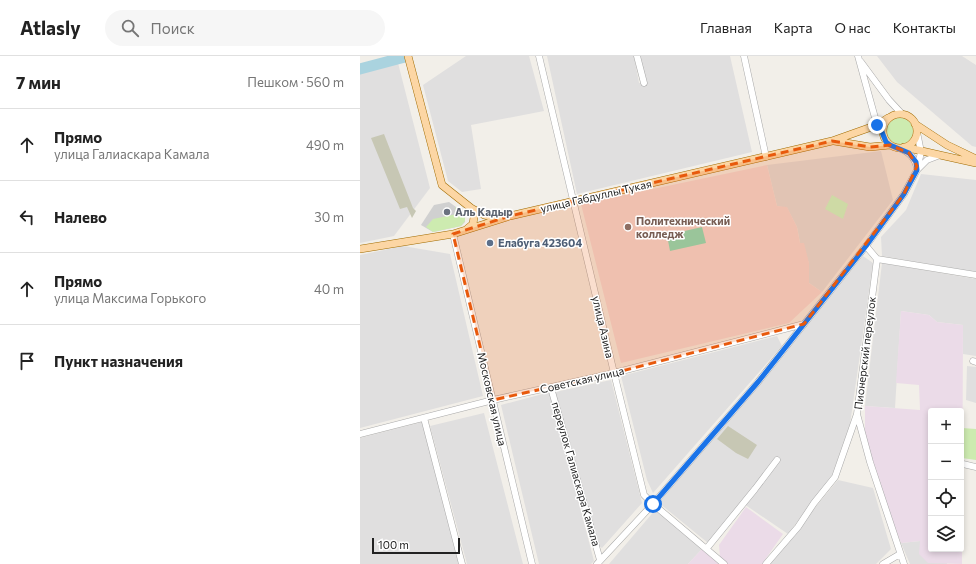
<!DOCTYPE html>
<html lang="ru">
<head>
<meta charset="utf-8">
<style>
	:root { --surface:#fff; --page:#f6f6f6; --text:#222; --muted:#767676; --line:#e0e0e0 }
	body { margin:0; font-family:Commissioner,sans-serif; background:var(--page); color:var(--text) }
	.controls { position:absolute; right:12px; bottom:12px; display:grid; overflow:hidden; border-radius:4px; box-shadow:0 2px 6px #0003 }
	.controls button { width:36px; height:36px; display:grid; place-items:center; padding:0; border:0; border-bottom:1px solid var(--line); background:var(--surface); color:var(--text); font:20px sans-serif }
	.scale { position:absolute; left:12px; bottom:10px; width:88px; box-sizing:border-box; padding-left:4px; border:2px solid #222; border-top:0; font-size:11px; line-height:14px; white-space:nowrap; color:#222; -webkit-text-stroke:3px #fff; paint-order:stroke }
	.stop { position:absolute; width:12px; height:12px; margin:-9px; border:3px solid #1a73e8; border-radius:50%; background:#fff }
	.stop.end { background:#1a73e8; border-color:#fff; box-shadow:0 1px 4px #0008 }
	.list { margin:0; padding:0; list-style:none }
	h2 { display:flex; justify-content:space-between; align-items:center; height:52px; margin:0; padding:0 16px; font-size:17px }
	h2 small { font-size:13px; font-weight:400; color:var(--muted) }
	.list li { display:grid; grid-template-columns:26px 1fr auto; gap:12px; align-items:center; box-sizing:border-box; height:72px; padding:0 16px; border-top:1px solid var(--line) }
	.list b { display:block; font-size:15px; white-space:nowrap }
	.list p { margin:0; font-size:13px; white-space:nowrap; color:var(--muted) }
	.list em { font-size:13px; font-style:normal; color:var(--muted) }
	.icon { flex:none; width:22px; height:22px; fill:none; stroke:currentColor; stroke-width:2; stroke-linecap:round; stroke-linejoin:round }
	.map { position:relative; flex:none; width:616px; height:508px; overflow:hidden }
	header { display:flex; align-items:center; gap:24px; box-sizing:border-box; height:56px; padding:0 20px; background:var(--surface); border-bottom:1px solid var(--line) }
	header strong { font-size:19px }
	nav { display:flex; gap:22px; margin-inline-start:auto; font-size:14px }
	.search { width:280px; height:36px; background:var(--page); display:flex; align-items:center; gap:10px; box-sizing:border-box; padding:0 14px; border-radius:22px; color:var(--muted); font-size:15px }
	main { display:flex }
	aside { flex:1; background:var(--surface) }
	.map>svg:first-child { display:block }
</style>
</head>
<body>
<header>
<strong>Atlasly</strong>
<div class="search"><svg class="icon" aria-label="search" viewBox="0 0 24 24"><circle cx="10" cy="10" r="6"/><path d="M15 15l6 6"/></svg>Поиск</div>
<nav><a>Главная</a><a>Карта</a><a>О нас</a><a>Контакты</a></nav>
</header>
<main>
<aside>
<h2>7 мин<small>Пешком · 560 m</small></h2>
<ul class="list">
<li><svg class="icon" aria-label="ahead" viewBox="0 0 24 24"><path d="M12 20V5M6 11l6-6 6 6"/></svg><div><b>Прямо</b><p>улица Галиаскара Камала</p></div><em>490 m</em></li>
<li><svg class="icon" aria-label="left" viewBox="0 0 24 24"><path d="M17 20v-9H6M10 6l-5 5 5 5"/></svg><div><b>Налево</b></div><em>30 m</em></li>
<li><svg class="icon" aria-label="ahead" viewBox="0 0 24 24"><path d="M12 20V5M6 11l6-6 6 6"/></svg><div><b>Прямо</b><p>улица Максима Горького</p></div><em>40 m</em></li>
<li><svg class="icon" aria-label="arrive" viewBox="0 0 24 24"><path d="M6 21V4h12l-3 4 3 4H6"/></svg><div><b>Пункт назначения</b></div></li>
</ul>
</aside>
<div class="map">
<svg width="616" height="508" viewBox="0 0 616 508">
	<rect width="100%" height="100%" fill="#f2efe9"/>
	<path fill="#e0dfdf" d="M106 0H169L184 55 111 69 121 133 102 136 88 125 63 29Z
		M187 0H274L279 27 285 28 279 0H370L392 96 217 138Z
		M517 0H602L616 9V91L612 90 537 26Z
		M38 7 70 132 34 180 0 187V17Z
		M521 95 533 144 462 236 449 227V207L440 187 437 171 427 152 417 150 407 109Z
		M561 118 616 124V216L522 200 521 181 546 154Z
		M43 190 90 198 123 340 0 372V199Z
		M503 200 513 207 490 368 472 419 428 478 381 446 348 487 299 447Z
		M522 207 616 223V300L603 298V269L577 266 569 259 541 255 535 352 505 350Z
		M417 280 422 290 293 437 287 424 261 320Z
		M607 310 616 311V347L606 344Z
		M251 324 282 447 242 492 239 490 195 336Z
		M190 336 234 505 231 508H179L141 349Z
		M124 357 163 508H107L70 370Z
		M62 366 100 508H0V382Z
		M478 424 513 432 531 493 516 508H408Z
		M296 453 342 493 328 508H249Z
		M560 485 587 507V508H550L541 487Z"/>
	<path fill="#f2dad9" d="M407 109 417 150 427 151 437 171 440 187H444L449 207V227L462 236 429 267 261 307 221 148Z"/>
	<path fill="#ebdbe8" fill-rule="evenodd" d="M541 255 569 259 577 266 603 269 602 508 568 507 559 498 560 485 541 487 523 441 505 379V350L560 354 559 329 536 327ZM571 355H601V493H571Z
		M386 451 423 478 402 508H368L360 501 359 489Z
		M342 493 359 508H328Z"/>
	<path fill="#d0d0d0" d="M89 146 103 156 105 159V166L101 170 73 176 61 169 74 149Z"/>
	<path fill="#c7c7b4" d="M24 78 53 152 56 155 52 162 47 151 40 153 11 82Z
		M368 370 397 389 388 403 376 397 357 383Z"/>
	<path fill="#cdebb0" d="M527 75a13 13 0 1 1 26 0a13 13 0 1 1-26 0Z
		M95 151 105 159V165L101 170 73 176 66 171 73 163 97 158Z
		M602 372 616 373V404L602 402Z"/>
	<path fill="#c8facc" d="M472 139 488 148 483 163 465 153Z"/>
	<path fill="#88e0be" d="M342 171 346 187 310 195 307 179Z"/>
	<g fill="none" stroke-linecap="round" stroke-linejoin="round">
		<path stroke="#aad3df" stroke-width="11" d="M0 13 45 1"/>
		<defs>
			<path id="minor" d="M179 0 254 317 284 439 293 448 364 508
				M277 0 284 27
				M384 0 406 101
				M498 0 517 69 523 76
				M501 6 529 44 542 58
				M538 92C549 95 555 102 557 112
				M557 114 567 104 580 99
				M93 178 172 508
				M506 190 517 203 616 219
				M613 305 616 306
				M191 332 240 504
				M497 358 510 406 544 508
				M64 362 102 508
				M0 378 133 344 254 317 444 268
				M603 408 616 411
				M347 492 395 433 417 404
				M237 508 293 448 398 326 506 190 544 138 557 114 561 96 557 76
				M406 508 438 471 454 447 475 421 497 358 517 203
				M523 508 540 498"/>
			<path id="major" d="M48 0 82 129 111 152 124 159 134 161H140
				M523 75a17 17 0 1 1 34 0a17 17 0 1 1-34 0Z
				M555 68 587 89 616 103
				M474 85 510 91 530 89
				M544 91 616 107
				M107 173 113 168 114 161 111 152
				M0 193 93 178 150 160 472 85 517 69 528 62"/>
		</defs>
		<use href="#minor" stroke="#a9a9a9" stroke-width="7"/>
		<use href="#major" stroke="#a06b00" stroke-width="8"/>
		<use href="#minor" stroke="#fff" stroke-width="6"/>
		<use href="#major" stroke="#fcd6a4" stroke-width="7"/>
	</g>
	<g fill="none" stroke-linecap="round" stroke-linejoin="round">
		<path stroke="#1a73e8" stroke-width="5" d="M293 448 398 326 506 190 544 138 557 114 556 106 549 97 530 89 526 86 522 76 517 69"/>
	</g>
	<path fill="#e8590c" fill-opacity="0.2" stroke="#e8590c" stroke-width="3" stroke-dasharray="8 5" stroke-linejoin="round" d="M472 85 510 91 530 89 549 97 557 110 544 138 444 268 254 317 133 344 93 178 150 160Z"/>
	<circle fill="#6b7280" stroke="#fff" stroke-width="1.5" cx="87" cy="156" r="4"/>
	<circle fill="#8d6e63" stroke="#fff" stroke-width="1.5" cx="268" cy="171" r="4"/>
	<circle fill="#5c6f8a" stroke="#fff" stroke-width="1.5" cx="130" cy="187" r="4"/>
	<g text-anchor="middle" stroke-width="3" stroke-linejoin="round" paint-order="stroke">
		<g font-size="11" fill="#222" stroke="#fff">
			<text transform="translate(236 140) rotate(-13)" y="4">улица Габдуллы Тукая</text>
			<text transform="translate(243 271) rotate(77)" y="4">улица Азина</text>
			<text transform="translate(505 297) rotate(-83)" y="4">Пионерский переулок</text>
			<text transform="translate(222 324) rotate(-13)" y="4">Советская улица</text>
			<text transform="translate(132 343) rotate(77)" y="4">Московская улица</text>
			<text transform="translate(216 418) rotate(74)" y="4">переулок Галиаскара Камала</text>
		</g>
		<g font-size="11" font-weight="bold" fill="#5b616d" stroke="#fff" text-anchor="start">
			<text x="95" y="160">Аль Кадыр</text>
		</g>
		<g font-size="11" font-weight="bold" fill="#785e54" stroke="#fff" text-anchor="start">
			<text x="276" y="169">Политехнический<tspan x="276" dy="13">колледж</tspan></text>
		</g>
		<g font-size="11" font-weight="bold" fill="#4e5e75" stroke="#fff" text-anchor="start">
			<text x="138" y="191">Елабуга 423604</text>
		</g>
	</g>
</svg>
<div class="controls">
<button>+</button>
<button>−</button>
<button><svg class="icon" aria-label="locate" viewBox="0 0 24 24"><circle cx="12" cy="12" r="6"/><path d="M12 2v4M12 18v4M2 12h4M18 12h4"/></svg></button>
<button><svg class="icon" aria-label="layers" viewBox="0 0 24 24"><path d="M12 4l9 5-9 5-9-5zM3 14l9 5 9-5"/></svg></button>
</div>
<div class="scale">100 m</div>
<div class="stop" style="left:293px;top:448px"></div>
<div class="stop end" style="left:517px;top:69px"></div>
</div>
</main>
</body>
</html>
